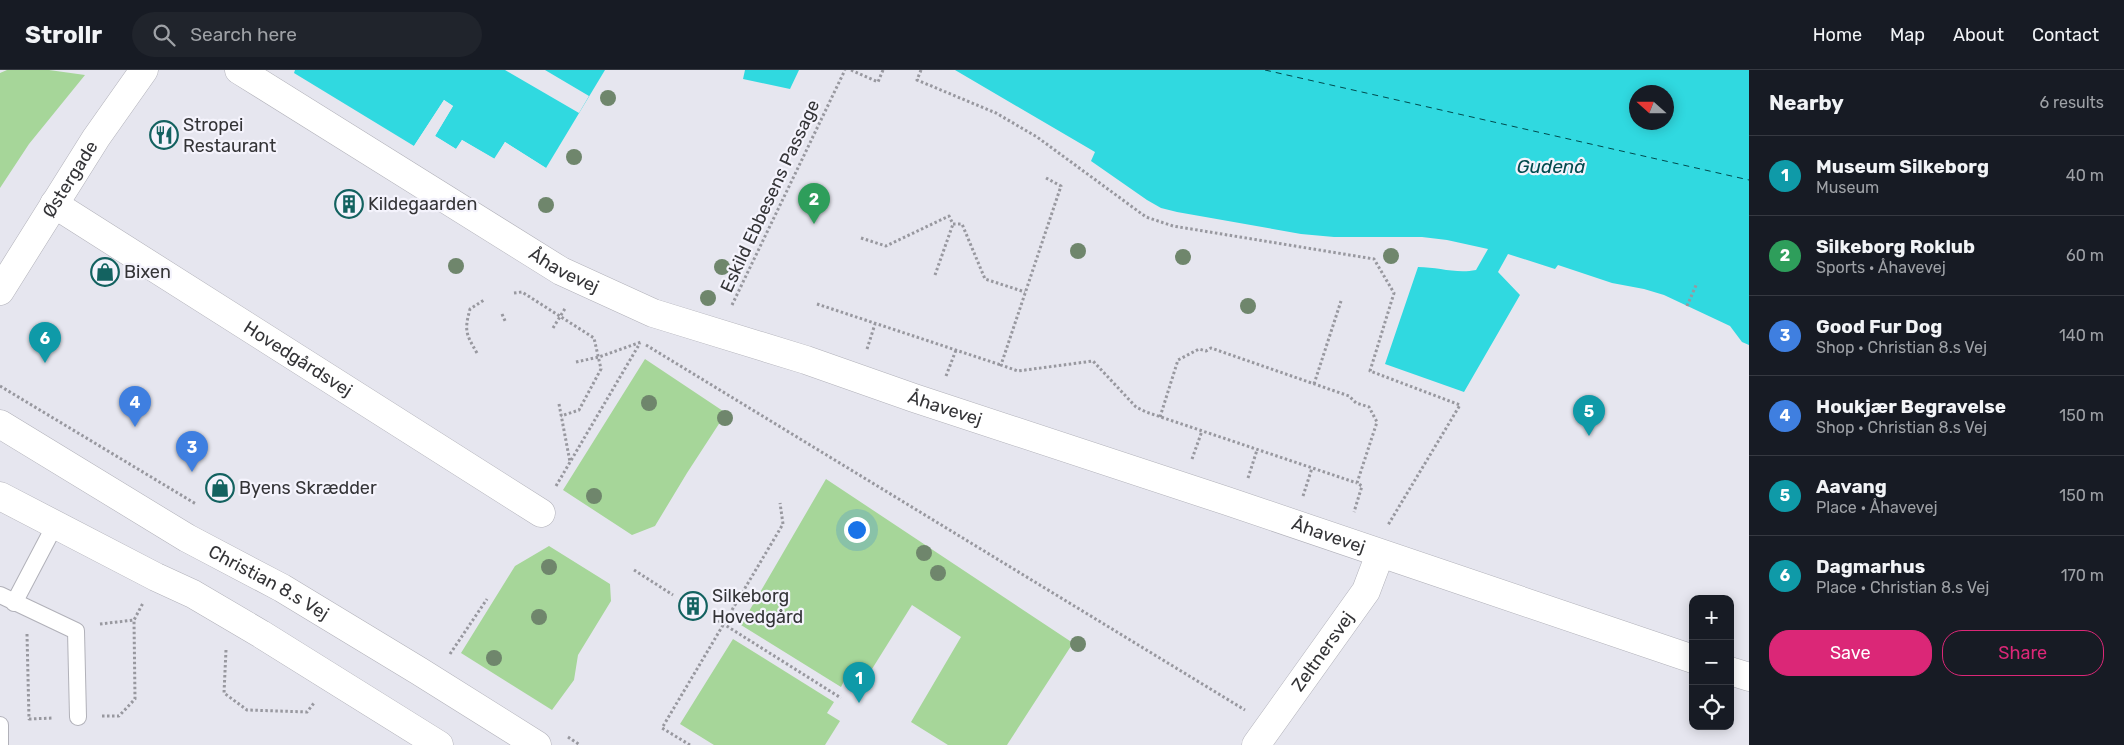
<!DOCTYPE html>
<html lang="en">
<head>
<meta charset="utf-8">
<style>
	:root { --surface:#171b24; --page:#20242c; --text:#f1f3f6; --muted:#9ea1a6; --line:#363941; --accent:#db2777 }
	body { margin:0; font-family:Rubik,sans-serif; background:var(--page); color:var(--text) }
	.controls { position:absolute; right:15px; bottom:15px; display:grid; overflow:hidden; border-radius:10px; box-shadow:0 2px 12px #0003 }
	.controls button { width:45px; height:45px; display:grid; place-items:center; padding:0; border:0; border-bottom:1px solid var(--line); background:var(--surface); color:var(--text); font:25px sans-serif }
	.compass { position:absolute; left:1629px; top:15px; width:45px; height:45px; border-radius:50%; background:var(--surface); box-shadow:0 2px 12px #0003; rotate:291deg }
	.you { position:absolute; left:856px; top:459px; width:18px; height:18px; margin:-12px; border:4px solid #fff; border-radius:50%; background:#1a73e8; box-shadow:0 0 0 8px #1a73e833 }
	.badge { display:grid; place-items:center; width:32px; height:32px; border-radius:50%; background:var(--accent); color:#fff; font-size:16px; font-weight:700 }
	.pin { position:absolute; translate:-50% -41px; filter:drop-shadow(0 1px 2px #0008) }
	.pin::after { content:''; position:absolute; top:26px; width:18px; height:15px; background:inherit; clip-path:polygon(0 0,100% 0,50% 100%) }
	.list { margin:0; padding:0; list-style:none }
	h2 { display:flex; justify-content:space-between; align-items:center; height:65px; margin:0; padding:0 20px; font-size:21px }
	h2 small { font-size:16px; font-weight:400; color:var(--muted) }
	.list li { display:grid; grid-template-columns:32px 1fr auto; gap:15px; align-items:center; box-sizing:border-box; height:80px; padding:0 20px; border-top:1px solid var(--line) }
	.list b { display:block; font-size:19px; white-space:nowrap }
	.list p { margin:0; font-size:16px; white-space:nowrap; color:var(--muted) }
	.list em { font-size:16px; font-style:normal; color:var(--muted) }
	.actions { display:flex; gap:10px; padding:15px 20px }
	.actions a { flex:1; padding:11px 0; border:1px solid var(--accent); border-radius:20px; text-align:center; font-size:18px; color:var(--accent) }
	.actions .main { background:var(--accent); color:#fff }
	.icon { flex:none; width:28px; height:28px; fill:none; stroke:currentColor; stroke-width:2; stroke-linecap:round; stroke-linejoin:round }
	.map { position:relative; flex:none; width:1749px; height:675px; overflow:hidden }
	header { display:flex; align-items:center; gap:30px; box-sizing:border-box; height:70px; padding:0 25px; background:var(--surface); border-bottom:1px solid var(--line) }
	header strong { font-size:24px }
	nav { display:flex; gap:28px; margin-inline-start:auto; font-size:18px }
	.search { width:350px; height:45px; background:var(--page); display:flex; align-items:center; gap:12px; box-sizing:border-box; padding:0 18px; border-radius:28px; color:var(--muted); font-size:19px }
	main { display:flex }
	aside { flex:1; background:var(--surface) }
	.map>svg:first-child { display:block }
</style>
</head>
<body>
<header>
<strong>Strollr</strong>
<div class="search"><svg class="icon" aria-label="search" viewBox="0 0 24 24"><circle cx="10" cy="10" r="6"/><path d="M15 15l6 6"/></svg>Search here</div>
<nav><a>Home</a><a>Map</a><a>About</a><a>Contact</a></nav>
</header>
<main>
<div class="map">
<svg width="1749" height="675" viewBox="0 0 1749 675">
	<rect width="100%" height="100%" fill="#e6e6ef"/>
	<path fill="#a6d699" d="M7 0H49L85 5 29 74 0 118V3Z
		M645 289 726 343 687 403 655 456 632 465 563 420Z
		M826 409 1073 573 1007 675H948L911 652 961 567 912 535 862 615 847 605 841 617 741 555Z
		M549 476 610 514 611 531 578 585 574 610 552 640 461 583 515 496Z
		M733 569 834 632 827 643 840 651 825 675H714L680 654Z"/>
	<path fill="#30d9e0" fill-rule="evenodd" d="M295 0H605L546 98 505 72 495 89 462 70 456 79 435 66 453 36 444 30 414 76 294 3Z
		M745 0H799L790 19 743 9Z
		M955 0H1749V275L1742 272 1730 256 1664 225 1644 219 1612 213 1558 195 1555 199 1508 184 1498 202 1520 225 1464 322 1385 294 1418 197C1438 197 1456 204 1476 200L1488 179 1447 170 1422 167H1334L1301 164 1177 142 1161 138 1147 130 1091 91 1095 82ZM1666 22V52H1636V22Z"/>
	<path fill="#e6e6ef" d="M505 0H545L589 26 579 43Z
		M444 30 453 36 435 66 456 79 462 70 494 89 505 72 546 98 545 100 505 76 494 92 463 73 456 82 433 68V65L450 36 445 34 416 78 414 76Z"/>
	<g fill="none" stroke-linecap="round" stroke-linejoin="round">
		<path stroke="#004a4d" stroke-width="1" stroke-dasharray="6 5" stroke-linecap="butt" d="M1265 0 1749 110"/>
		<defs>
			<path id="lane" d="M0 525 76 561 78 647
				M14 533 55 455
				M0 655V675"/>
			<g id="street">
				<path id="s1" d="M239 0 561 201 653 243 806 290 914 328 1227 431 1693 589"/>
				<path id="s2" d="M54 134 541 443"/>
				<path d="M1730 601 1749 607"/>
				<path id="s3" d="M1256 675 1366 521 1380 484"/>
			</g>
			<g id="secondary">
				<path id="s4" d="M0 221 96 68 144 0"/>
				<path id="s5" d="M0 354 187 468 282 518 419 601 537 675"/>
				<path d="M0 426 156 507 193 524 261 564 439 675"/>
			</g>
		</defs>
		<use href="#lane" stroke="#b1b1b9" stroke-width="18"/>
		<use href="#street" stroke="#b1b1b9" stroke-width="29"/>
		<use href="#secondary" stroke="#b1b1b9" stroke-width="29"/>
		<path stroke="#98989f" stroke-width="3" stroke-dasharray="2.5 2.5" stroke-linecap="butt" d="M851 0 878 12 883 0
			M921 0 917 10 996 43 1037 67 1146 147 1173 156 1374 189 1394 223 1370 301 1460 335 1388 455
			M1046 108 1061 116 1001 295 1018 301 1093 291 1136 337 1146 342 1357 413
			M861 168 886 176 949 146 953 154H962L985 209 1025 222
			M935 205 953 154
			M514 223 522 222 594 268 601 299 579 340 561 346
			M817 234 1001 295
			M732 235 845 0
			M1687 236 1697 213
			M502 244 506 253
			M553 258 566 237
			M646 275 1245 640
			M867 279 875 254
			M477 283C466 264 464 261 470 239L484 230
			M576 292 599 287 641 272
			M946 306 956 280
			M1314 314 1341 231
			M0 316 196 434
			M559 334 570 392
			M1160 347 1178 290 1199 279 1206 281 1211 278 1349 326 1356 333 1369 337 1377 352 1357 413 1362 416 1354 442
			M1192 389 1202 361
			M1248 408 1257 380
			M556 416 640 273
			M1303 426 1312 398
			M634 500 673 525
			M714 548 841 628
			M100 554 134 550
			M27 564 29 649 53 648
			M226 580 224 623 247 640 307 642 314 633
			M450 584 487 529
			M102 646H119L135 629 134 550 143 533
			M568 667 580 675
			M690 675 662 658 783 454 780 433"/>
		<use href="#lane" stroke="#fff" stroke-width="16"/>
		<use href="#street" stroke="#fff" stroke-width="28"/>
		<use href="#secondary" stroke="#fff" stroke-width="28"/>
	</g>
	<g fill="#6f866c">
		<circle cx="608" cy="28" r="8"/>
		<circle cx="574" cy="87" r="8"/>
		<circle cx="546" cy="135" r="8"/>
		<circle cx="1078" cy="181" r="8"/>
		<circle cx="1391" cy="186" r="8"/>
		<circle cx="1183" cy="187" r="8"/>
		<circle cx="456" cy="196" r="8"/>
		<circle cx="722" cy="197" r="8"/>
		<circle cx="708" cy="228" r="8"/>
		<circle cx="1248" cy="236" r="8"/>
		<circle cx="649" cy="333" r="8"/>
		<circle cx="725" cy="348" r="8"/>
		<circle cx="594" cy="426" r="8"/>
		<circle cx="924" cy="483" r="8"/>
		<circle cx="549" cy="497" r="8"/>
		<circle cx="938" cy="503" r="8"/>
		<circle cx="539" cy="547" r="8"/>
		<circle cx="1078" cy="574" r="8"/>
		<circle cx="494" cy="588" r="8"/>
	</g>
	<defs>
		<symbol id="restaurant-ring" viewBox="-11 -11 22 22"><circle r="9.5" fill="#f4f3fc" stroke="#136260" stroke-width="1.5"/><path d="M-5-6h1v4h1v-4h1v4h1v-4h1v5L-1.5 .5V6h-2V.5L-5-1ZM5-6V6H3V1.5H1.5Q1.5-4 5-6Z" fill="#136260"/></symbol>
		<symbol id="building-ring" viewBox="-11 -11 22 22"><circle r="9.5" fill="#f4f3fc" stroke="#136260" stroke-width="1.5"/><path d="M-4-6H4V6H1V3H-1V6H-4ZM-2.5-4.3h1.7v1.8h-1.7ZM.8-4.3h1.7v1.8H.8ZM-2.5-1h1.7V.8h-1.7ZM.8-1h1.7V.8H.8Z" fill="#136260"/></symbol>
		<symbol id="shop-ring" viewBox="-11 -11 22 22"><circle r="9.5" fill="#f4f3fc" stroke="#136260" stroke-width="1.5"/><path d="M-5-2.5h2.3a2.7 3.5 0 0 1 5.4 0H5L5.5 6h-11ZM-1.5-2.5h3a1.5 2.3 0 0 0-3 0Z" fill="#136260"/></symbol>
	</defs>
	<g fill-rule="evenodd">
		<use href="#restaurant-ring" x="148" y="49" width="32" height="32"/>
		<use href="#building-ring" x="333" y="118" width="32" height="32"/>
		<use href="#shop-ring" x="89" y="186" width="32" height="32"/>
		<use href="#shop-ring" x="204" y="402" width="32" height="32"/>
		<use href="#building-ring" x="677" y="520" width="32" height="32"/>
	</g>
	<g text-anchor="middle" stroke-width="4.5" stroke-linejoin="round" paint-order="stroke">
		<g font-size="18" fill="#343437" stroke="#f4f3fc" text-anchor="start">
			<text x="183" y="61">Stropei<tspan x="183" dy="21">Restaurant</tspan></text>
			<text x="368" y="140">Kildegaarden</text>
			<text x="124" y="208">Bixen</text>
			<text x="239" y="424">Byens Skrædder</text>
			<text x="712" y="532">Silkeborg<tspan x="712" dy="21">Hovedgård</tspan></text>
		</g>
		<g font-size="18" fill="#343437" stroke="#f4f3fc">
			<text dy="6" stroke="none"><textPath href="#s4" startOffset="132">Østergade</textPath></text>
			<text transform="translate(770 126) rotate(-65)" y="6">Eskild Ebbesens Passage</text>
			<text dy="6" stroke="none"><textPath href="#s1" startOffset="382">Åhavevej</textPath></text>
			<text dy="6" stroke="none"><textPath href="#s2" startOffset="289">Hovedgårdsvej</textPath></text>
			<text dy="6" stroke="none"><textPath href="#s1" startOffset="788">Åhavevej</textPath></text>
			<text dy="6" stroke="none"><textPath href="#s1" startOffset="1192">Åhavevej</textPath></text>
			<text dy="6" stroke="none"><textPath href="#s5" startOffset="312">Christian 8.s Vej</textPath></text>
			<text dy="6" stroke="none"><textPath href="#s3" startOffset="115">Zeltnersvej</textPath></text>
		</g>
		<g font-size="19" font-style="italic" fill="#004a4d" stroke="#f4f3fc">
			<text x="1551" y="103">Gudenå</text>
		</g>
	</g>
</svg>
<div class="controls">
<button>+</button>
<button>−</button>
<button><svg class="icon" aria-label="locate" viewBox="0 0 24 24"><circle cx="12" cy="12" r="6"/><path d="M12 2v4M12 18v4M2 12h4M18 12h4"/></svg></button>
</div>
<svg class="compass" viewBox="-18 -18 36 36"><path d="M0-13l5 13h-10z" fill="#e53935"/><path d="M0 13l5-13h-10z" fill="#9ea1a6"/></svg>
<div class="you"></div>
<div class="pin badge" style="left:859px;top:633px;background:#0f9aa8">1</div>
<div class="pin badge" style="left:814px;top:154px;background:#2e9e5b">2</div>
<div class="pin badge" style="left:192px;top:402px;background:#3f7fe0">3</div>
<div class="pin badge" style="left:135px;top:357px;background:#3f7fe0">4</div>
<div class="pin badge" style="left:1589px;top:366px;background:#0f9aa8">5</div>
<div class="pin badge" style="left:45px;top:293px;background:#0f9aa8">6</div>
</div>
<aside>
<h2>Nearby<small>6 results</small></h2>
<ul class="list">
<li><span class="badge" style="background:#0f9aa8">1</span><div><b>Museum Silkeborg</b><p>Museum</p></div><em>40 m</em></li>
<li><span class="badge" style="background:#2e9e5b">2</span><div><b>Silkeborg Roklub</b><p>Sports · Åhavevej</p></div><em>60 m</em></li>
<li><span class="badge" style="background:#3f7fe0">3</span><div><b>Good Fur Dog</b><p>Shop · Christian 8.s Vej</p></div><em>140 m</em></li>
<li><span class="badge" style="background:#3f7fe0">4</span><div><b>Houkjær Begravelse</b><p>Shop · Christian 8.s Vej</p></div><em>150 m</em></li>
<li><span class="badge" style="background:#0f9aa8">5</span><div><b>Aavang</b><p>Place · Åhavevej</p></div><em>150 m</em></li>
<li><span class="badge" style="background:#0f9aa8">6</span><div><b>Dagmarhus</b><p>Place · Christian 8.s Vej</p></div><em>170 m</em></li>
</ul>
<div class="actions"><a class="main">Save</a><a>Share</a></div>
</aside>
</main>
</body>
</html>
